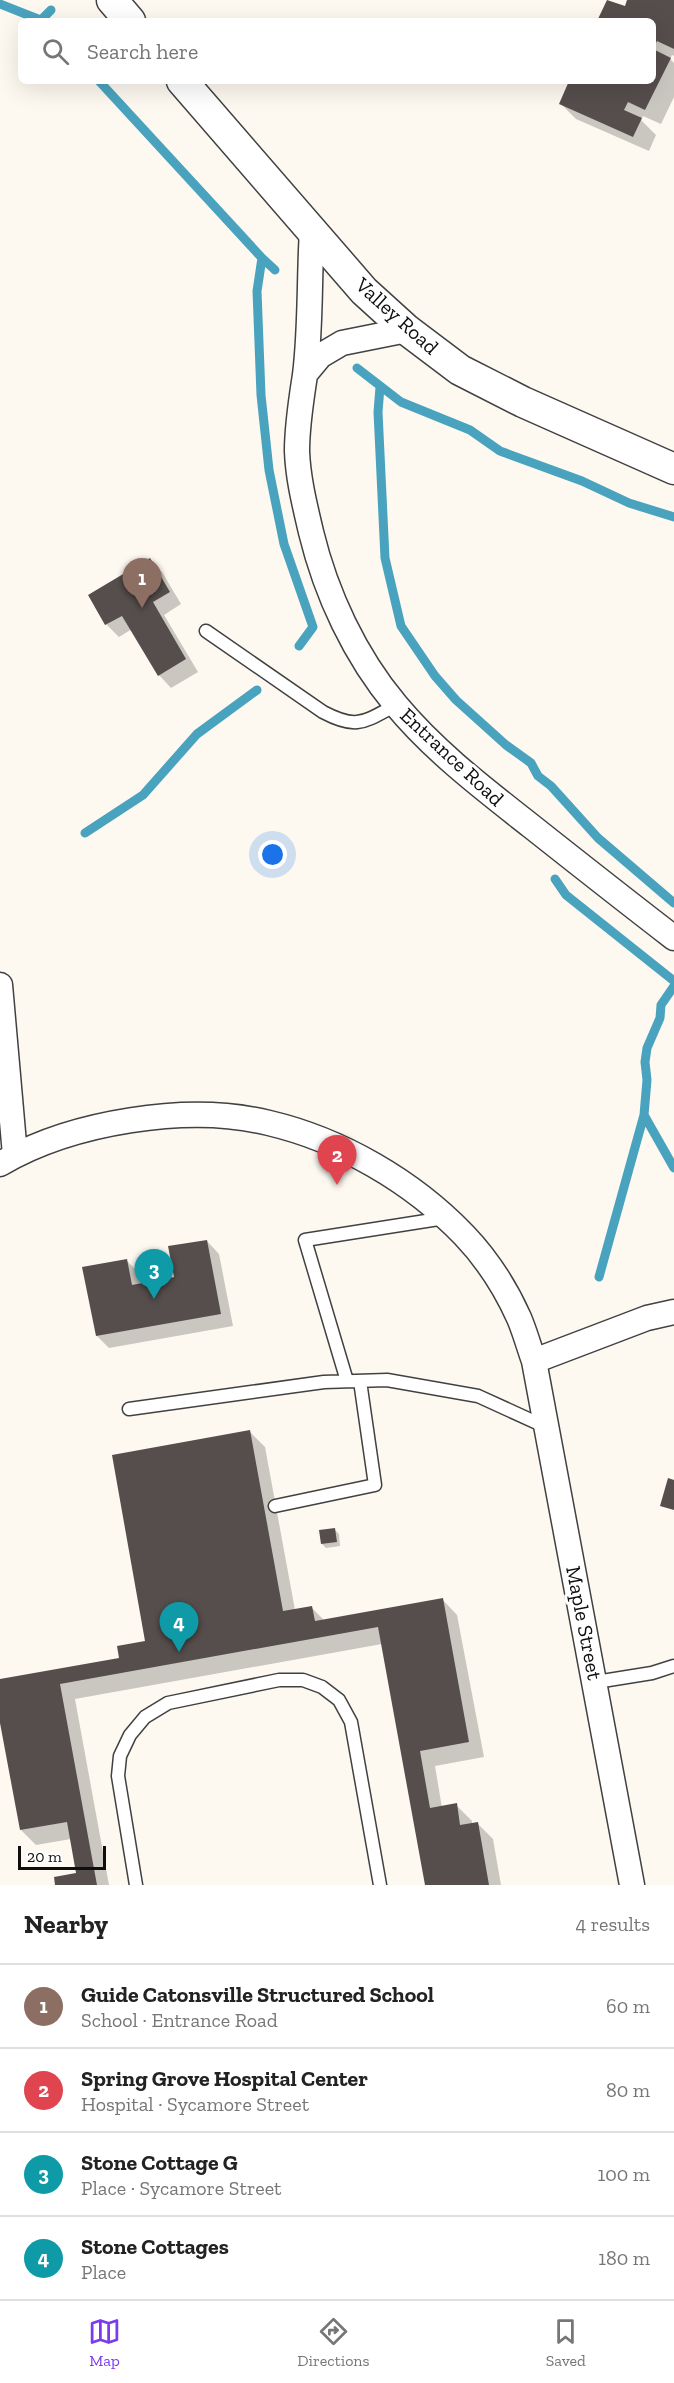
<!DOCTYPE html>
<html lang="en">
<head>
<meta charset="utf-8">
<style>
	:root { --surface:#fff; --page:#f6f6f6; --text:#222; --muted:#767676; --line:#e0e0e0; --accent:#7c3aed }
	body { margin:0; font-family:"Zilla Slab",serif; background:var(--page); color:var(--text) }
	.scale { position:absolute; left:18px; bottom:15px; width:88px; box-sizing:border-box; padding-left:6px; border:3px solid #0e0e0e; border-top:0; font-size:16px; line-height:21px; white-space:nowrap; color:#0e0e0e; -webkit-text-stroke:4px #fff; paint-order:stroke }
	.you { position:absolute; left:273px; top:855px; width:21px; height:21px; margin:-15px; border:4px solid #fff; border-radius:50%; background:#1a73e8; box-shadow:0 0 0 9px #1a73e833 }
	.badge { display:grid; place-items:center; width:39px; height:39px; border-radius:50%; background:var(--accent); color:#fff; font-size:20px; font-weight:700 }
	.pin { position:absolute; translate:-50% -50px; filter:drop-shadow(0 2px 3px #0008) }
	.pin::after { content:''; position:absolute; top:32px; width:21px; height:18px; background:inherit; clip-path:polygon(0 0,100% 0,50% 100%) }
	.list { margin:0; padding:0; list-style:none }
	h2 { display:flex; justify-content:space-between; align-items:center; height:78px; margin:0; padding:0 24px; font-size:26px }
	h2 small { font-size:20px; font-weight:400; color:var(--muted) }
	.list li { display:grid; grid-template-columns:39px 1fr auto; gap:18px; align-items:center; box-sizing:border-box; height:84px; padding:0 24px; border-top:2px solid var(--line) }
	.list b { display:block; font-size:22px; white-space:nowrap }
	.list p { margin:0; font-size:20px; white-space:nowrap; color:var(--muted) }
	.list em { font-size:20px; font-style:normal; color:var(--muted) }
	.icon { flex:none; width:33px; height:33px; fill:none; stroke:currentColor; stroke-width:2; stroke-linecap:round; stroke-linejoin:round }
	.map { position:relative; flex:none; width:674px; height:1885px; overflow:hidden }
	.search { position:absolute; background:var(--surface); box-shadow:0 6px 24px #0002; left:18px; right:18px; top:18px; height:66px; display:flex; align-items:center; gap:15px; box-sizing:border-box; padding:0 21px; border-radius:9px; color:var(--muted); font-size:22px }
	.sheet { height:414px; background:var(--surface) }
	nav { display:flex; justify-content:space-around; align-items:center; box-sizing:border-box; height:84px; border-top:2px solid var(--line); background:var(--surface); font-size:16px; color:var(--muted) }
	nav a { display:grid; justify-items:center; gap:3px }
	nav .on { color:var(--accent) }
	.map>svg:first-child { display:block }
</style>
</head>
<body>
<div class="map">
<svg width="674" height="1885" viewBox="0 0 674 1885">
	<rect width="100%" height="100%" fill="#fdf9f1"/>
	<path fill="#0003" d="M629 0H674V56L672 55 670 59 674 63V97L661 124 643 116 641 120 656 135 649 151 576 119 560 103 571 81H653V21H599L625 8Z
		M150 560 162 572 181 604 164 615 198 672 171 688 159 675 132 629 119 637 106 624 90 595Z
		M207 1241 219 1254 233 1326 109 1348 97 1336 126 1260 139 1273 141 1285 176 1279Z
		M250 1432 265 1447 295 1610 311 1607 325 1621 442 1599 457 1615 484 1757 435 1766 442 1808 456 1805 472 1821V1824L477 1823 493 1839 501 1885H427L382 1644 75 1699 109 1885H57L78 1875 71 1839 36 1845 21 1830 0 1715V1681L121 1659 147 1642Z
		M335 1530 339 1534 340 1546 326 1548 322 1544Z"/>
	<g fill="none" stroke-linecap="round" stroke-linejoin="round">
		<path stroke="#4aa3be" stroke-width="9" d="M0 4 43 21
			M42 19 51 10
			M99 81 262 258 275 270
			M262 258 257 291 261 395 269 470 284 544 313 627 299 646
			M357 368 401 402 470 430 500 451 582 481 629 503 674 517
			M380 387 378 412 385 558 401 626 435 676 456 700 506 745 531 763 538 776 551 786 598 838 674 903
			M85 833 143 795 197 734 257 690
			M555 879 566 895 674 981
			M644 1115 674 1168
			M599 1277 644 1115 647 1080 645 1062 647 1048 660 1018 661 1005 674 986"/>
	</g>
	<path fill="#564e4c" d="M607 0 625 6 627 0H674V49L657 41 653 49V21H597Z
		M653 49 671 58 645 110 628 102 624 110 642 118 633 137 559 104 569 81H653Z
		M150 558 170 592 153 602 186 659 158 676 122 616 105 625 88 595Z
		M207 1240 221 1314 96 1336 82 1267 127 1259 132 1285 174 1277 168 1246Z
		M250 1430 283 1611 312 1606 315 1621 443 1598 469 1742 420 1751 430 1808 457 1803 460 1825 478 1822 489 1885H425L378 1627 60 1684 97 1885H55L54 1877 76 1873 67 1822 20 1830 0 1723V1679L119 1658 117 1646 145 1641 112 1455Z
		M668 1478 674 1480V1510L660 1506Z
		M335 1528 337 1542 321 1544 319 1530Z"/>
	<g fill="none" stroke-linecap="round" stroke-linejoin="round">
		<defs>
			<path id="service" d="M206 631 323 712C357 730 364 722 396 705
				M347 1381 305 1240 445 1218
				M129 1409 324 1382 387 1380 478 1396 546 1427
				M275 1506 375 1485 360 1381
				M596 1682 652 1673 674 1666
				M136 1885 118 1776 120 1756 130 1735 145 1717 168 1703 279 1680H303L322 1687 339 1700 351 1722 380 1885"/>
			<path id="minor" d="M312 230C309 277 311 328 305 375 301 401 297 425 297 451 298 479 305 506 311 532 326 594 355 656 396 705 435 752 484 789 531 826 579 864 626 901 674 938
				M305 374 320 356 342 343 407 330
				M0 985 15 1155
				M0 1164C71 1122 188 1103 269 1123 341 1140 412 1181 464 1235 486 1258 506 1289 519 1318 525 1332 529 1347 534 1361L632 1885
				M534 1361 647 1318 674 1312"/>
			<path id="tertiary" d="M112 0 130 21
				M182 81 364 291 407 330 460 370 523 402 674 469"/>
		</defs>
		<use href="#service" stroke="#414141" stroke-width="15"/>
		<use href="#minor" stroke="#414141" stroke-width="27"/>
		<use href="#tertiary" stroke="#414141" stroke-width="33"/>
		<use href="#service" stroke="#fff" stroke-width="12"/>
		<use href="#minor" stroke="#fff" stroke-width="24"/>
		<use href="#tertiary" stroke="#fff" stroke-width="30"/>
	</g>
	<g text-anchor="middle" stroke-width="6" stroke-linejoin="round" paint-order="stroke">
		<g font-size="21" fill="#0e0e0e" stroke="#fff">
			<text transform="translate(397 316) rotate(42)" y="7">Valley Road</text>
			<text transform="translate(452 757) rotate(43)" y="7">Entrance Road</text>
			<text transform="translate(584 1623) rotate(79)" y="7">Maple Street</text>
		</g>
	</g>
</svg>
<div class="scale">20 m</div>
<div class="you"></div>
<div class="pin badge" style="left:142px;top:608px;background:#8d6e63">1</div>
<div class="pin badge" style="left:337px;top:1185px;background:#e0444e">2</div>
<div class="pin badge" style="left:154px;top:1299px;background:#0f9aa8">3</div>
<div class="pin badge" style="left:179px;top:1652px;background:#0f9aa8">4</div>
<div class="search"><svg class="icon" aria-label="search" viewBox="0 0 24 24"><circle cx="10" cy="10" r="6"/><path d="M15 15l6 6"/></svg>Search here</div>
</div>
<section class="sheet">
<h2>Nearby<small>4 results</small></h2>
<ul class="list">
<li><span class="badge" style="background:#8d6e63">1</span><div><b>Guide Catonsville Structured School</b><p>School · Entrance Road</p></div><em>60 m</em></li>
<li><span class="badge" style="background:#e0444e">2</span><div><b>Spring Grove Hospital Center</b><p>Hospital · Sycamore Street</p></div><em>80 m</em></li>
<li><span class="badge" style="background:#0f9aa8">3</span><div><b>Stone Cottage G</b><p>Place · Sycamore Street</p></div><em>100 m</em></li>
<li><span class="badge" style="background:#0f9aa8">4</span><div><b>Stone Cottages</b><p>Place</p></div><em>180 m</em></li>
</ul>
</section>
<nav>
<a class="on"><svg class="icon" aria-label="map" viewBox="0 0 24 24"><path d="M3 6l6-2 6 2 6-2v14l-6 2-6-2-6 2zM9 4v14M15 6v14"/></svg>Map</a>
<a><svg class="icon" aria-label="directions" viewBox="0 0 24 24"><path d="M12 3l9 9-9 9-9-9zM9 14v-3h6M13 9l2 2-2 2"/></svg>Directions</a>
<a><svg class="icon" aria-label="saved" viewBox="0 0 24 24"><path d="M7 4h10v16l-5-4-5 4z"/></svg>Saved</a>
</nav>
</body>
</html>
